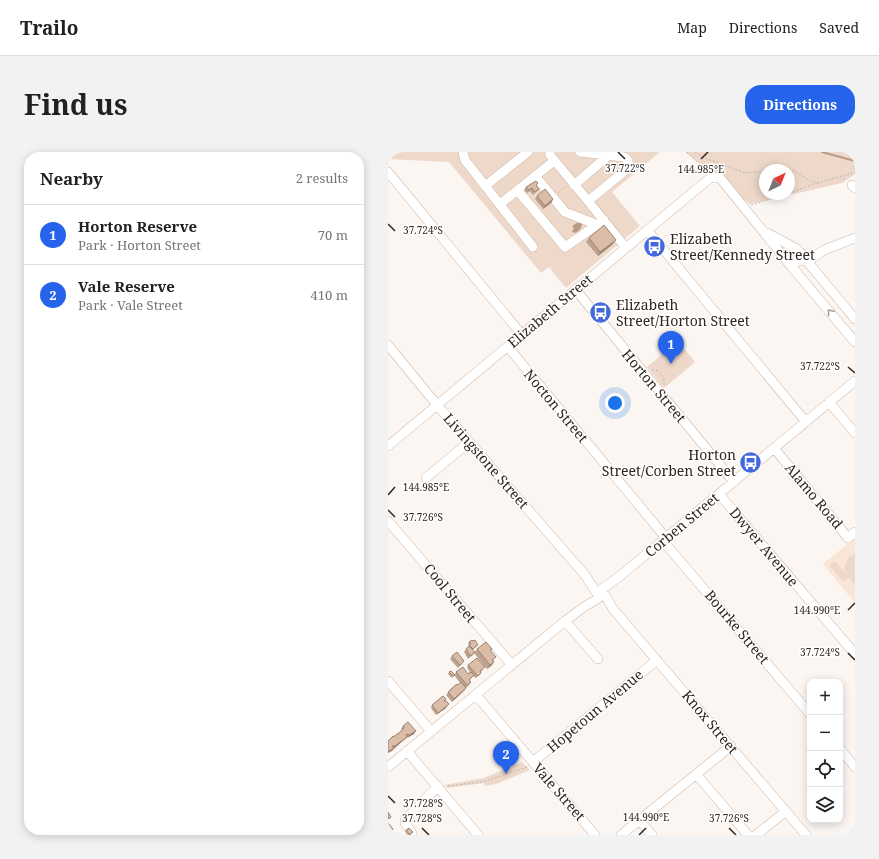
<!DOCTYPE html>
<html lang="en">
<head>
<meta charset="utf-8">
<style>
	:root { --surface:#fff; --page:#f2f2f2; --text:#202124; --muted:#757577; --line:#e0e0e0; --accent:#2563eb }
	body { margin:0; font-family:"Noto Serif",serif; background:var(--page); color:var(--text) }
	.controls { position:absolute; right:12px; bottom:12px; display:grid; overflow:hidden; border-radius:8px; box-shadow:0 2px 10px #0003 }
	.controls button { width:36px; height:36px; display:grid; place-items:center; padding:0; border:0; border-bottom:1px solid var(--line); background:var(--surface); color:var(--text); font:20px sans-serif }
	.compass { position:absolute; left:371px; top:12px; width:36px; height:36px; border-radius:50%; background:var(--surface); box-shadow:0 2px 10px #0003; rotate:43deg }
	.you { position:absolute; left:227px; top:251px; width:14px; height:14px; margin:-10px; border:3px solid #fff; border-radius:50%; background:#1a73e8; box-shadow:0 0 0 6px #1a73e833 }
	.badge { display:grid; place-items:center; width:26px; height:26px; border-radius:50%; background:var(--accent); color:#fff; font-size:13px; font-weight:700 }
	.pin { position:absolute; translate:-50% -33px; filter:drop-shadow(0 1px 2px #0008) }
	.pin::after { content:''; position:absolute; top:21px; width:14px; height:12px; background:inherit; clip-path:polygon(0 0,100% 0,50% 100%) }
	.list { margin:0; padding:0; list-style:none }
	h2 { display:flex; justify-content:space-between; align-items:center; height:52px; margin:0; padding:0 16px; font-size:17px }
	h2 small { font-size:13px; font-weight:400; color:var(--muted) }
	.list li { display:grid; grid-template-columns:26px 1fr auto; gap:12px; align-items:center; box-sizing:border-box; height:60px; padding:0 16px; border-top:1px solid var(--line) }
	.list b { display:block; font-size:15px; white-space:nowrap }
	.list p { margin:0; font-size:13px; white-space:nowrap; color:var(--muted) }
	.list em { font-size:13px; font-style:normal; color:var(--muted) }
	.icon { flex:none; width:22px; height:22px; fill:none; stroke:currentColor; stroke-width:2; stroke-linecap:round; stroke-linejoin:round }
	.map { position:relative; flex:none; width:467px; height:683px; overflow:hidden; border-radius:16px }
	header { display:flex; align-items:center; gap:24px; box-sizing:border-box; height:56px; padding:0 20px; background:var(--surface); border-bottom:1px solid var(--line) }
	header strong { font-size:19px }
	nav { display:flex; gap:22px; margin-inline-start:auto; font-size:14px }
	.intro { display:flex; align-items:center; justify-content:space-between; box-sizing:border-box; height:96px; padding:0 24px }
	h1 { margin:0; font-size:28px }
	.button { padding:10px 18px; border-radius:16px; background:var(--accent); color:#fff; font-size:14px; font-weight:700 }
	main { display:flex; gap:24px; padding:0 24px }
	aside { flex:1; background:var(--surface); border-radius:16px; box-shadow:0 2px 10px #0003 }
	.map>svg:first-child { display:block }
</style>
</head>
<body>
<header>
<strong>Trailo</strong>
<nav><a>Map</a><a>Directions</a><a>Saved</a></nav>
</header>
<div class="intro"><h1>Find us</h1><a class="button">Directions</a></div>
<main>
<aside>
<h2>Nearby<small>2 results</small></h2>
<ul class="list">
<li><span class="badge">1</span><div><b>Horton Reserve</b><p>Park · Horton Street</p></div><em>70 m</em></li>
<li><span class="badge">2</span><div><b>Vale Reserve</b><p>Park · Vale Street</p></div><em>410 m</em></li>
</ul>
</aside>
<div class="map">
<svg width="467" height="683" viewBox="0 0 467 683">
	<rect width="100%" height="100%" fill="#fbf6f2"/>
	<path fill="#fae5d7" d="M467 386V451L435 412Z"/>
	<path fill="#edd8c9" fill-rule="evenodd" d="M0 0H272L224 40 252 74 178 136 161 115 153 121 61 10 0 7Z
		M297 0H467V22L454 31 362 52 325 25 332 18 329 20 319 18ZM377 18H401V42H377Z
		M290 189 307 210 276 236 259 215Z
		M467 402V434L461 426 455 430 441 413 447 409 459 423 456 417 460 405Z
		M134 610 142 618 108 632 97 634 96 631 60 636 56 633 96 626Z"/>
	<path fill="#b89a85" d="M192 70 194 71C194 76 191 80 186 81L184 79 186 76 184 74 189 71Z"/>
	<g fill="none" stroke-linecap="round" stroke-linejoin="round">
		<path stroke="#b89a85" stroke-width="2" d="M434 0 467 9"/>
		<defs>
			<path id="minor" d="M75 0 77 8 145 95
				M162 0V3L200 49 238 18 241 13 239 7 236 5 192 0
				M0 20 134 183
				M147 24 177 60 210 73
				M186 33 221 3
				M464 33 467 36
				M97 34 140 0
				M130 39 177 95 216 68
				M200 49 238 96
				M112 52 166 9
				M260 79 418 270
				M379 81 409 97 467 167
				M403 114 411 108 420 109 436 98 467 86
				M187 137 346 330
				M0 193 49 253 197 423 208 440
				M120 195 278 386
				M441 250 467 281
				M0 294 322 26 329 25 333 27 403 114 467 190
				M386 296 460 386 467 380
				M38 326 81 290
				M331 342 467 502
				M0 369 124 513
				M275 389 422 562
				M214 437 232 424 467 229
				M217 443 225 457 418 683
				M177 469 210 507
				M0 529 43 579
				M88 543 207 683
				M452 597 467 615
				M19 599 90 683
				M145 610 269 508
				M0 615 177 469 196 455 211 446
				M308 622 360 683
				M251 668 264 683
				M24 681 17 671V668L50 634
				M233 683 343 594
				M368 683 398 659"/>
		</defs>
		<use href="#minor" stroke="#d1b6a4" stroke-width="10"/>
		<path stroke="#beb7b2" stroke-width="1" stroke-dasharray="2 2" stroke-linecap="butt" d="M299 0 319 19
			M307 0 317 6 357 21 377 19
			M381 18 392 15 404 18 423 29 430 31 454 24 457 29
			M455 24 467 20
			M170 41 178 34
			M401 41 429 31
			M363 53 399 42
			M264 218C273 217 277 226 276 233
			M60 634 94 630 139 615"/>
		<use href="#minor" stroke="#fff" stroke-width="9"/>
	</g>
	<path fill="#bca28f" d="M148 34 151 37 145 43 142 39 139 41 136 38 138 35Z
		M149 44 164 50 155 57 147 47Z
		M201 86 225 92 210 104 198 90Z
		M81 490 90 493 84 498 87 500 85 503 80 507 76 500 81 493 80 492Z
		M89 497H104L103 499 106 510 103 514 99 517 86 501Z
		M64 504 76 509 74 512 70 516 62 507Z
		M80 513 95 518 92 520 93 521 88 526 85 524 81 528 83 530 81 533 64 550 58 543 63 537 72 531 66 523 64 526 60 522 61 520 67 523 68 520 80 522 82 520 79 516Z
		M58 547 57 549 58 556 48 563 43 556 44 553Z
		M15 574 26 582 18 586 4 599 5 585 14 578 13 577Z
		M18 678 25 680 22 683H20L17 679Z"/>
	<path fill="#998474" d="M165 47 164 50 155 57 157 54Z
		M228 88 225 92 210 104 212 100Z
		M106 510 103 514 99 517 102 513Z
		M78 536 76 539 64 550 66 547Z
		M60 553 58 556 48 563 50 561Z
		M28 579 26 582 19 586 21 583Z
		M19 585 17 587 5 597 4 599 0 601V600L4 594Z"/>
	<path fill="#dbbca6" stroke="#998474" d="M148 29 150 31 148 33 151 37 147 40 144 36 141 38 138 35Z
		M157 37 165 47 157 54 149 44Z
		M216 73 228 88 212 100 201 86Z
		M84 488 85 489 87 488 90 493 85 497 81 493 83 492 81 490Z
		M98 490 104 497 102 498 108 505 104 508 106 510 102 513 89 497Z
		M81 494 87 500 82 504 78 497Z
		M69 500 76 509 72 513 64 504Z
		M89 506 97 515 92 519 93 521 90 524 80 513Z
		M75 515 80 522 83 520 86 523 81 528 83 530 79 533 68 520Z
		M63 519 67 523 65 524 61 520Z
		M73 530 78 536 66 547 60 540 63 538V537L69 532 70 533Z
		M55 544 58 547 56 549H58L61 552 60 553 50 561 44 553Z
		M20 570 28 579 21 583 19 582 18 583 19 585 7 594H4L6 596 0 600V589L5 584V585L11 581 16 576 15 574Z
		M0 660 3 665 1 667 0 666Z
		M0 671 5 677 0 680Z
		M21 676 25 680 22 683 18 678Z"/>
	<defs><path id="oneway-chevron" d="M-2-3.5L2.5 0L-2 3.5" fill="none" stroke-width="1.6" stroke-linecap="round" stroke-linejoin="round"/></defs>
	<use stroke="#a29d9a" href="#oneway-chevron" transform="translate(442 160) rotate(-130)"/>
	<path fill="none" stroke="#31261f" stroke-width="1.5" d="M230 0 237 7M313 7 320 0M0 72 7 79M460 215 467 221M0 343 7 335M0 358 7 365M460 458 467 451M460 501 467 508M0 644 7 651M34 676 41 683M341 676 348 683M251 683 258 676"/>
	<defs>
		<symbol id="bus-disc" viewBox="-11 -11 22 22"><circle r="9.5" fill="#4469db" stroke="#fff"/><path d="M-5-6H5V4H4V6H2V4H-2V6H-4V4H-5ZM-3.5-4V0h7V-4ZM-3.5 1.2v1.5H-2V1.2ZM2 1.2v1.5H3.5V1.2Z" fill="#fff"/></symbol>
	</defs>
	<g fill-rule="evenodd">
		<use href="#bus-disc" x="254" y="82" width="25" height="25"/>
		<use href="#bus-disc" x="200" y="148" width="25" height="25"/>
		<use href="#bus-disc" x="350" y="298" width="25" height="25"/>
	</g>
	<g text-anchor="middle" stroke-width="3" stroke-linejoin="round" paint-order="stroke">
		<g font-size="14" fill="#31261f" stroke="#fff" text-anchor="start">
			<text x="282" y="92">Elizabeth<tspan x="282" dy="16">Street/Kennedy Street</tspan></text>
			<text x="228" y="158">Elizabeth<tspan x="228" dy="16">Street/Horton Street</tspan></text>
			<text x="348" y="308" text-anchor="end">Horton<tspan x="348" dy="16">Street/Corben Street</tspan></text>
		</g>
		<g font-size="14" fill="#31261f" stroke="#fff">
			<text transform="translate(162 159) rotate(-40)" y="5">Elizabeth Street</text>
			<text transform="translate(266 234) rotate(50)" y="5">Horton Street</text>
			<text transform="translate(168 254) rotate(50)" y="5">Nocton Street</text>
			<text transform="translate(98 309) rotate(49)" y="5">Livingstone Street</text>
			<text transform="translate(426 344) rotate(50)" y="5">Alamo Road</text>
			<text transform="translate(294 373) rotate(-40)" y="5">Corben Street</text>
			<text transform="translate(376 395) rotate(50)" y="5">Dwyer Avenue</text>
			<text transform="translate(62 441) rotate(50)" y="5">Cool Street</text>
			<text transform="translate(349 475) rotate(50)" y="5">Bourke Street</text>
			<text transform="translate(207 559) rotate(-40)" y="5">Hopetoun Avenue</text>
			<text transform="translate(322 570) rotate(50)" y="5">Knox Street</text>
			<text transform="translate(171 640) rotate(49)" y="5">Vale Street</text>
		</g>
	</g>
	<g font-size="10" text-anchor="middle" fill="#31261f" stroke="#fff" stroke-width="3" stroke-linejoin="round" paint-order="stroke">
		<text x="237" y="20">37.722°S</text>
		<text x="313" y="21">144.985°E</text>
		<text x="35" y="82">37.724°S</text>
		<text x="432" y="218">37.722°S</text>
		<text x="38" y="339">144.985°E</text>
		<text x="35" y="369">37.726°S</text>
		<text x="429" y="462">144.990°E</text>
		<text x="432" y="504">37.724°S</text>
		<text x="35" y="655">37.728°S</text>
		<text x="258" y="669">144.990°E</text>
		<text x="34" y="670">37.728°S</text>
		<text x="341" y="670">37.726°S</text>
	</g>
</svg>
<div class="controls">
<button>+</button>
<button>−</button>
<button><svg class="icon" aria-label="locate" viewBox="0 0 24 24"><circle cx="12" cy="12" r="6"/><path d="M12 2v4M12 18v4M2 12h4M18 12h4"/></svg></button>
<button><svg class="icon" aria-label="layers" viewBox="0 0 24 24"><path d="M12 4l9 5-9 5-9-5zM3 14l9 5 9-5"/></svg></button>
</div>
<svg class="compass" viewBox="-18 -18 36 36"><path d="M0-13l5 13h-10z" fill="#e53935"/><path d="M0 13l5-13h-10z" fill="#757577"/></svg>
<div class="you"></div>
<div class="pin badge" style="left:283px;top:212px">1</div>
<div class="pin badge" style="left:118px;top:622px">2</div>
</div>
</main>
</body>
</html>
